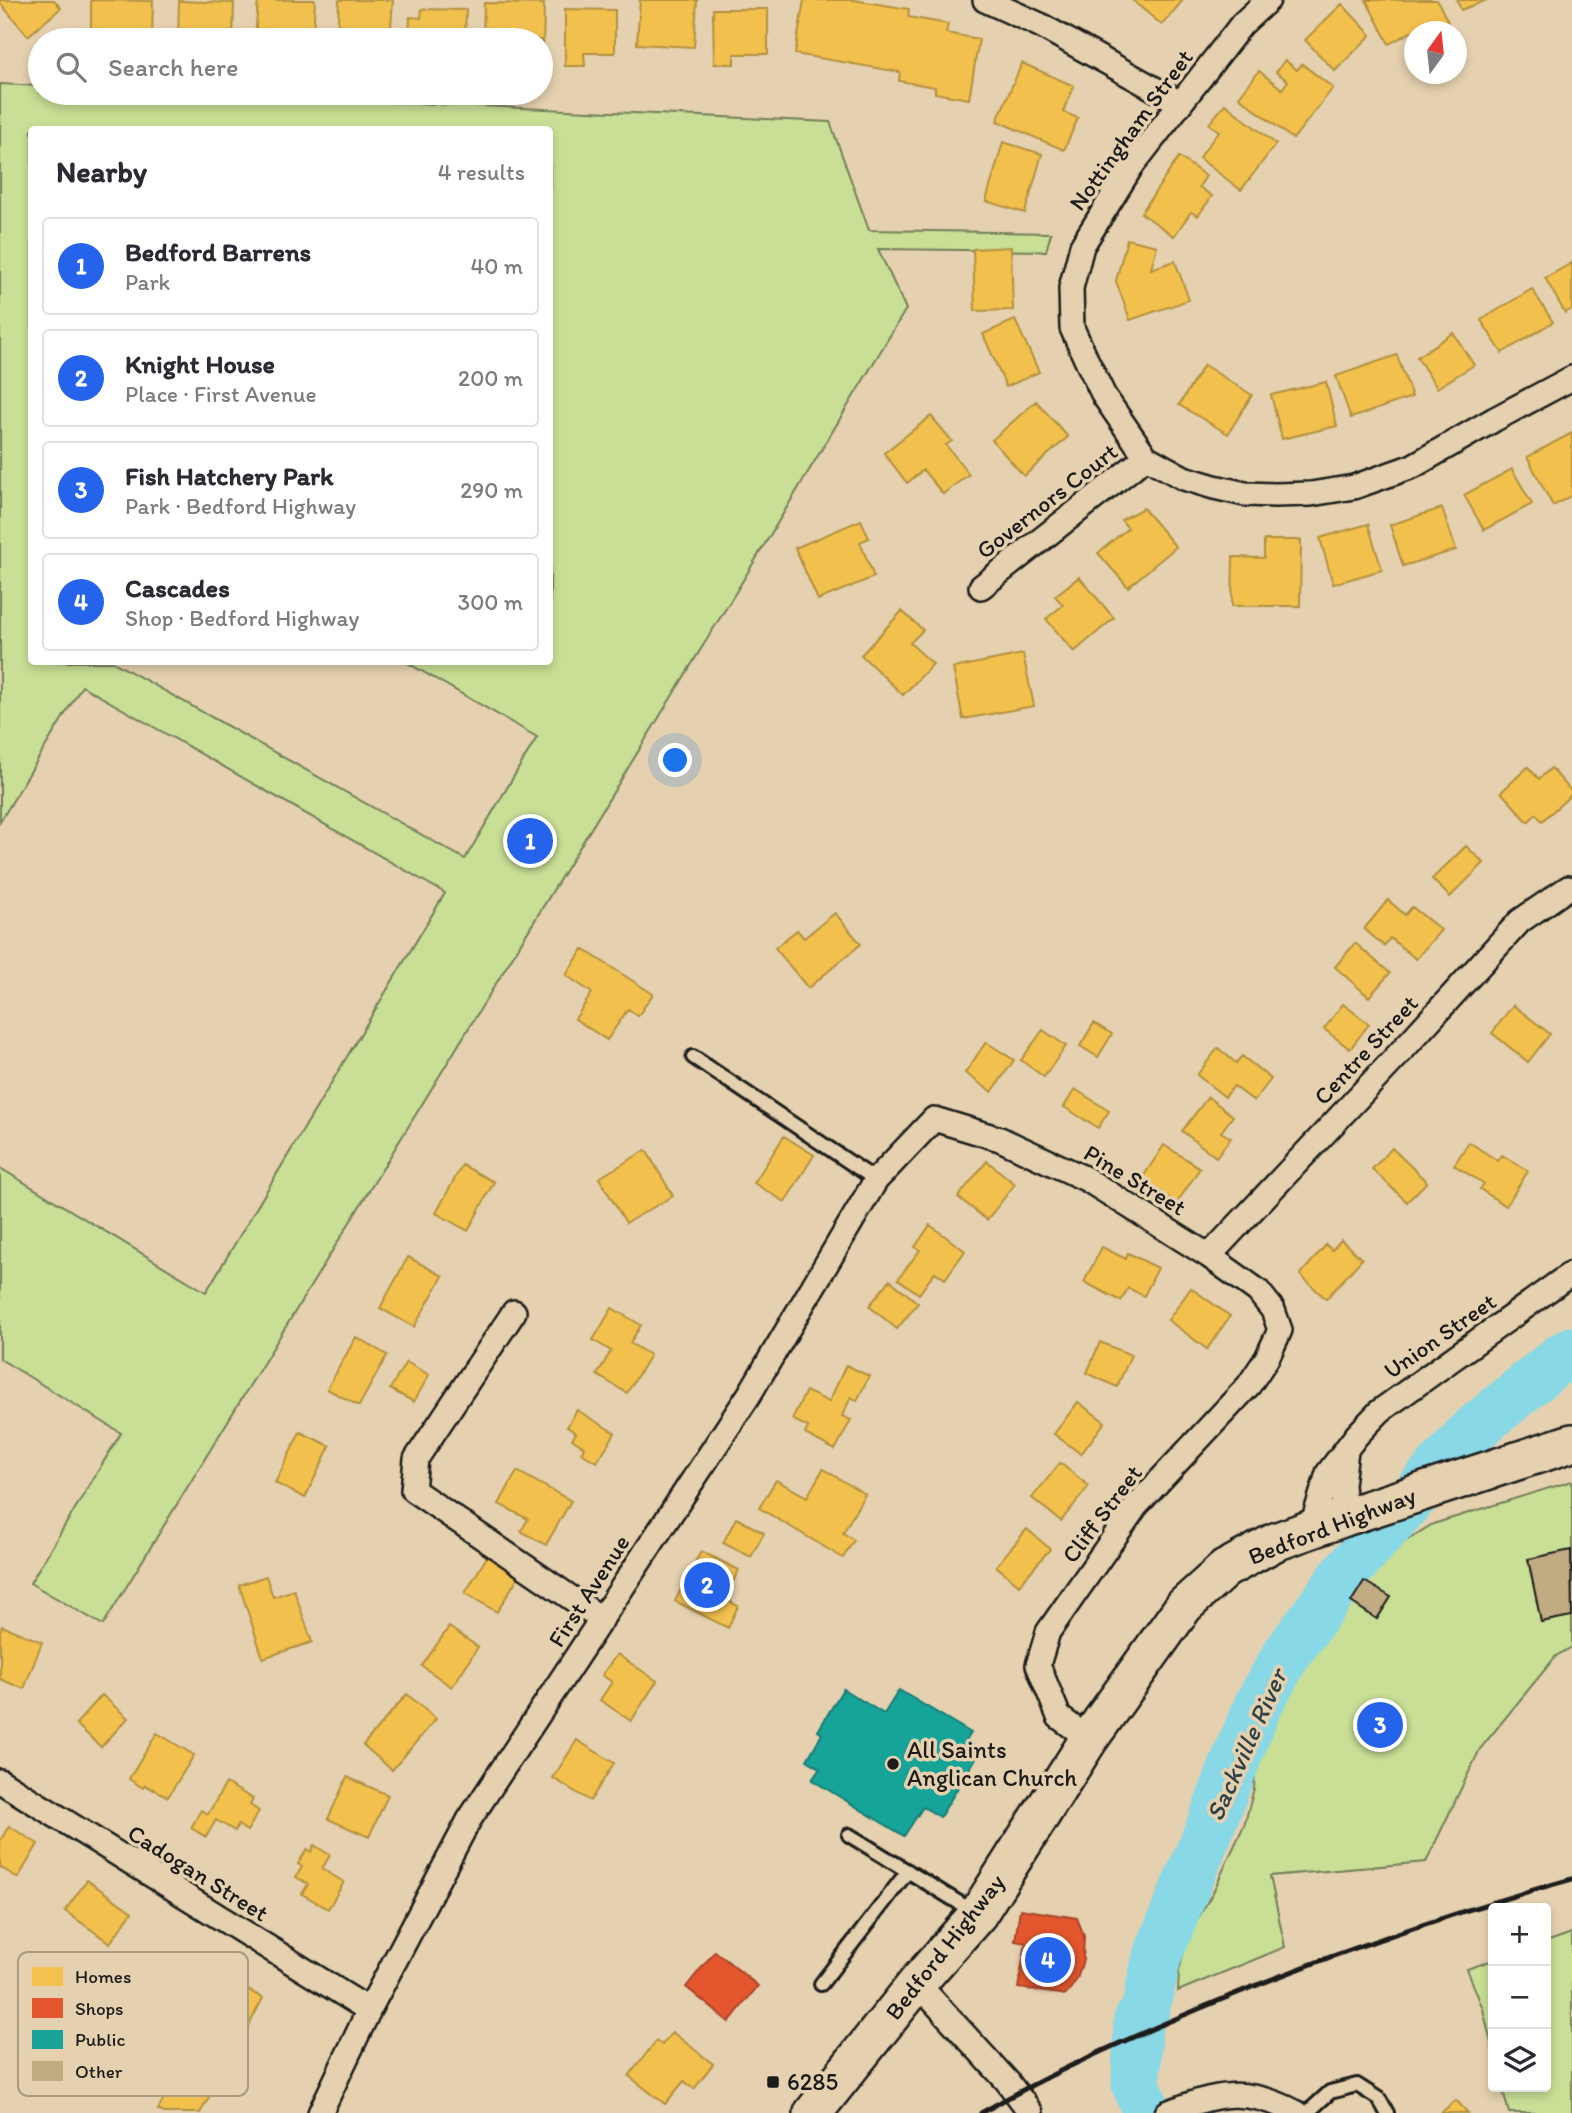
<!DOCTYPE html>
<html lang="en">
<head>
<meta charset="utf-8">
<style>
	:root { --surface:#fff; --page:#f7f7f7; --text:#2b2b33; --muted:#7c7c81; --line:#e1e1e2; --accent:#2563eb }
	body { margin:0; font-family:Itim,sans-serif; background:var(--page); color:var(--text) }
	.controls { position:absolute; right:21px; bottom:21px; display:grid; overflow:hidden; border-radius:7px; box-shadow:0 4px 10px #0003 }
	.controls button { width:63px; height:63px; display:grid; place-items:center; padding:0; border:0; border-bottom:2px solid var(--line); background:var(--surface); color:var(--text); font:35px sans-serif }
	.compass { position:absolute; left:1404px; top:21px; width:63px; height:63px; border-radius:50%; background:var(--surface); box-shadow:0 4px 10px #0003; rotate:15deg }
	.you { position:absolute; left:676px; top:761px; width:24px; height:24px; margin:-18px; border:5px solid #fff; border-radius:50%; background:#1a73e8; box-shadow:0 0 0 10px #1a73e833 }
	.badge { display:grid; place-items:center; width:46px; height:46px; border-radius:50%; background:var(--accent); color:#fff; font-size:23px; font-weight:700 }
	.pin { position:absolute; translate:-50% -50%; border:4px solid #fff; box-shadow:0 2px 7px #0006 }
	.list { margin:0; padding:0; list-style:none }
	h2 { display:flex; justify-content:space-between; align-items:center; height:91px; margin:0; padding:0 28px; font-size:30px }
	h2 small { font-size:23px; font-weight:400; color:var(--muted) }
	.list li { display:grid; grid-template-columns:46px 1fr auto; gap:21px; align-items:center; box-sizing:border-box; height:98px; margin:0 14px 14px; padding:0 14px; border:2px solid var(--line); border-radius:7px }
	.list b { display:block; font-size:26px; white-space:nowrap }
	.list p { margin:0; font-size:23px; white-space:nowrap; color:var(--muted) }
	.list em { font-size:23px; font-style:normal; color:var(--muted) }
	.icon { flex:none; width:38px; height:38px; fill:none; stroke:currentColor; stroke-width:2; stroke-linecap:round; stroke-linejoin:round }
	.map { position:relative; flex:none; width:1572px; height:2113px; overflow:hidden }
	.search { position:absolute; background:var(--surface); box-shadow:0 4px 10px #0003; left:28px; top:28px; width:525px; height:77px; display:flex; align-items:center; gap:18px; box-sizing:border-box; padding:0 24px; border-radius:38px; color:var(--muted); font-size:26px }
	.panel { position:absolute; background:var(--surface); box-shadow:0 4px 10px #0003; left:28px; top:126px; width:525px; height:539px; border-radius:7px }
	.map>svg:first-child { display:block }
</style>
</head>
<body>
<div class="map">
<svg width="1572" height="2113" viewBox="0 0 1572 2113">
	<rect width="100%" height="100%" fill="#e5d1af"/>
	<filter id="ink" filterUnits="userSpaceOnUse"><feTurbulence type="fractalNoise" baseFrequency=".0143" numOctaves="2"/><feDisplacementMap in="SourceGraphic" scale="14" xChannelSelector="R" yChannelSelector="G"/><feConvolveMatrix kernelMatrix="1 2 1 2 8 2 1 2 1" color-interpolation-filters="sRGB"/></filter>
	<g filter="url(#ink)">
		<path fill="#c8df95" stroke="#727e58" stroke-width="2" fill-rule="evenodd" d="M0 84 40 86V93H195L830 122 869 230 1051 233 1046 251 878 249 906 309 742 582 103 1625 30 1583 121 1433 0 1359V1168L206 1292 445 893 82 686 0 822ZM32 130H550V662H406L537 737 465 859 113 662H32Z
			M1572 1481V1647L1556 1656 1480 1749 1426 1862 1270 1876 1285 1947 1178 1991 1179 1971 1188 1936 1213 1892 1245 1823 1254 1788 1257 1740 1264 1710 1274 1676 1287 1659 1290 1646H1300L1306 1640 1366 1565 1433 1524Z
			M1572 1933V2113H1509L1502 2087H1546V1942Z
			M1493 1960V2051L1483 2009 1467 1969Z"/>
		<path fill="#f2c14e" stroke="#b2903f" stroke-width="2" d="M0 0H54L61 8 28 36 0 3Z
			M91 0 153 1 152 40 91 39Z
			M258 0H315L313 40H255Z
			M339 0H393L390 40H337Z
			M640 0H697L694 47 637 44Z
			M804 0H854L909 9 908 17 948 24 946 33 979 39 969 99 935 93V87L899 81 900 72 795 54Z
			M1132 0H1183L1162 25Z
			M1366 0H1437L1448 22 1430 32H1414V33L1413 31 1389 44Z
			M1457 0H1487L1461 10Z
			M179 1 234 3 233 40H178Z
			M484 3 544 4 543 54H541V40H483Z
			M1342 4 1371 35 1335 71 1305 40Z
			M422 9 466 10 465 40H409L410 17 421 18Z
			M565 9 615 10V53H584L585 66H565Z
			M713 9H768V54H734V64H714Z
			M1285 60 1297 70 1302 64 1333 88 1293 139 1239 97 1259 71 1282 89 1288 81 1276 72Z
			M1022 63 1074 86 1063 112 1078 118 1064 150 997 121Z
			M1225 104 1276 144 1241 190 1199 158 1219 131 1209 124Z
			M1003 142 1042 154 1025 213 986 201Z
			M1179 157 1206 176 1199 187 1212 196 1198 216 1191 212 1174 236 1141 213Z
			M1127 239 1157 246 1151 269 1175 261 1189 300 1130 320 1116 281Z
			M1011 247 1013 310 975 311 973 249Z
			M1572 263V309L1565 313 1545 278Z
			M1532 289 1553 322 1502 353 1481 320Z
			M1015 320 1039 372 1006 387 983 334Z
			M1453 333 1474 365 1437 388 1417 357Z
			M1397 355 1412 397 1351 418 1336 376Z
			M1204 365 1252 395 1228 434 1179 405Z
			M1326 382 1337 426 1282 439 1271 395Z
			M1036 401 1068 437 1024 476 992 440Z
			M931 416 952 441 946 445 969 474 943 494 923 470 907 483 884 453Z
			M1572 433V495L1553 506 1527 457Z
			M1512 469 1532 504 1484 530 1464 495Z
			M1143 508 1176 547 1128 587 1098 553 1128 528 1121 520Z
			M1442 508 1456 550 1403 566 1390 525Z
			M861 520 869 538 860 542 874 577 818 600 795 548Z
			M1368 524 1382 570 1333 584 1320 538Z
			M1264 540H1301L1300 606H1232L1233 557 1264 558Z
			M1079 577 1114 618 1074 652 1046 619 1063 605 1055 596Z
			M902 611 923 630 910 643 933 664 903 695 861 655Z
			M1023 654 1034 706 963 719 953 668Z
			M1528 767 1539 779 1551 768 1572 792V794L1542 821 1536 814 1528 822 1501 792Z
			M1466 846 1484 863 1450 897 1432 879Z
			M1388 900 1405 915 1412 907 1441 930 1416 959 1390 938 1384 946 1364 929Z
			M835 913 861 944 808 988 775 948 797 930 804 938Z
			M1355 943 1390 973 1369 997 1335 967Z
			M583 949 653 994 638 1016 628 1009 607 1040 575 1019 592 993 566 975Z
			M1343 1004 1369 1024 1350 1049 1324 1029Z
			M1513 1005 1550 1034 1528 1062 1492 1033Z
			M1094 1023 1112 1034 1098 1057 1080 1046Z
			M1043 1030 1066 1046 1044 1077 1021 1060Z
			M986 1042 1014 1060 992 1092 965 1073Z
			M1218 1048 1236 1063 1242 1056 1271 1079 1254 1101 1234 1086 1225 1097 1197 1075Z
			M1075 1089 1109 1111 1098 1128 1064 1107Z
			M1208 1097 1233 1116 1221 1132 1231 1138 1216 1157 1182 1131Z
			M784 1136 814 1155 785 1202 754 1183Z
			M1469 1142 1498 1161 1502 1155 1528 1171 1506 1206 1480 1189 1484 1184 1454 1165Z
			M1164 1145 1200 1168 1177 1203 1141 1180Z
			M1392 1148 1427 1182 1407 1202 1372 1169Z
			M646 1150 673 1196 626 1223 599 1178Z
			M987 1161 1015 1184 987 1220 958 1197Z
			M462 1165 494 1182 468 1231 436 1213Z
			M930 1225 965 1251 945 1279 935 1272 919 1294 898 1279 920 1250 915 1247Z
			M1341 1240 1362 1259 1326 1299 1300 1275 1326 1245 1332 1250Z
			M1102 1247 1126 1259 1128 1253 1158 1268 1144 1296 1128 1288 1121 1301 1084 1282Z
			M408 1257 443 1276 414 1327 380 1308Z
			M890 1280 918 1303 897 1329 869 1306Z
			M1191 1288 1230 1316 1207 1349 1168 1320Z
			M612 1308 641 1325 630 1343 650 1355 627 1393 597 1375 611 1351 593 1340Z
			M356 1337 387 1355 359 1406 327 1389Z
			M1100 1342 1131 1355 1117 1387 1087 1373Z
			M406 1362 429 1375 414 1402 390 1389Z
			M846 1365 869 1376 857 1401 851 1397 842 1416 851 1420 835 1450 805 1434 808 1427 792 1419 806 1391 829 1402Z
			M1078 1402 1105 1422 1081 1454 1054 1434Z
			M577 1410 615 1433 597 1462 581 1453 584 1447 572 1439 576 1433 567 1427Z
			M300 1432 330 1446 305 1498 275 1483Z
			M1060 1463 1089 1486 1061 1521 1032 1498Z
			M823 1469 865 1494 843 1533 854 1540 843 1558 759 1508 776 1480 807 1497Z
			M517 1471 571 1501 546 1545 521 1531 528 1519 499 1504Z
			M736 1518 764 1533 751 1557 723 1543Z
			M1027 1529 1050 1549 1019 1585 996 1566Z
			M701 1551 739 1570 724 1599 738 1606 728 1628 675 1601Z
			M488 1555 520 1574 497 1612 465 1593Z
			M266 1576 273 1597 294 1590 312 1642 263 1658 239 1585Z
			M2 1626 42 1642 24 1689 0 1679V1631Z
			M449 1627 478 1647 452 1687 422 1666Z
			M617 1654 657 1681 631 1721 600 1700 612 1682 602 1675Z
			M407 1694 436 1719 392 1770 363 1745Z
			M102 1695 128 1718 101 1747 76 1724Z
			M157 1733 194 1755 168 1797 154 1789V1790L145 1785 143 1788 129 1779Z
			M577 1740 614 1763 590 1801 553 1778Z
			M347 1777 388 1795 369 1837 328 1819Z
			M226 1783 253 1799 250 1805 259 1811 247 1831 238 1825 235 1831 216 1820 206 1837 191 1828 201 1810 208 1814Z
			M9 1826 38 1844 18 1878 0 1867V1841Z
			M314 1845 330 1855 322 1869 344 1882 328 1909 302 1894 308 1884 296 1877 302 1867 298 1864 307 1849 311 1852Z
			M87 1880 132 1912 110 1943 65 1911Z
			M233 1982 263 1998 234 2054 204 2038Z
			M672 2032 713 2064 694 2089 684 2081 665 2104 629 2076 656 2041 662 2045Z
			M168 2039 224 2071 200 2113H164L158 2110 168 2091 146 2079Z
			M1456 2100 1468 2113H1441Z"/>
		<path fill="#e4572e" stroke="#a84529" stroke-width="2" d="M1020 1909 1077 1918 1084 1936 1083 1960 1077 1979 1066 1995 1018 1988 1026 1943 1015 1941Z
			M715 1951 758 1986 729 2022 686 1987Z"/>
		<path fill="#17a398" stroke="#187a73" stroke-width="2" d="M843 1689 884 1714 899 1690 971 1733 966 1741 981 1750 940 1817 923 1807 904 1836 812 1780 820 1768 807 1760 822 1734 818 1731Z"/>
		<g fill="none" stroke-linecap="round" stroke-linejoin="round">
			<path stroke="#89d8e6" stroke-width="49" d="M1147 2113 1136 2084 1138 2020 1145 2012 1157 1957 1211 1825 1240 1749 1259 1703 1286 1655 1347 1571 1472 1431 1559 1359 1572 1351"/>
		</g>
		<path fill="#c1ab83" stroke="#1c1c1c" stroke-width="2" d="M1571 1550 1572 1616 1541 1622 1528 1559Z
			M1364 1581 1391 1597 1377 1619 1351 1602Z"/>
		<g fill="none" stroke-linecap="round" stroke-linejoin="round">
			<defs>
				<path id="lane" d="M693 1057 876 1180
					M849 1835 974 1912
					M821 1984 908 1871
					M1307 2113 1330 2092 1357 2085 1379 2099 1387 2113"/>
				<path id="street" d="M985 0 1040 25 1180 103
					M1268 0 1242 24 1131 167 1082 246 1071 288 1072 328 1086 359 1104 396 1146 457 1184 478 1214 487 1245 494 1275 495 1311 494 1354 487 1413 466 1495 419 1572 378
					M981 587 1146 457
					M1209 1256 1397 1056 1520 921 1568 888
					M514 1312 416 1459 413 1490 602 1619
					M1345 1517 1342 1485 1346 1450
					M1311 1529 1328 1473 1357 1435 1380 1411 1572 1273
					M0 1781 369 2010
					M917 1983 1007 2081 1031 2113
					M320 2113 369 2010 469 1820 749 1395 876 1180 934 1119 1000 1139 1086 1179 1209 1256 1258 1291 1273 1310 1280 1330 1267 1358 1249 1385 1136 1506 1048 1632 1038 1665 1059 1717 1089 1739
					M1167 2113C1217 2093 1246 2086 1297 2113"/>
				<path id="primary" d="M813 2113 917 1983 978 1914 1089 1739 1184 1606 1225 1569 1275 1542 1345 1517 1572 1443"/>
			</defs>
			<use href="#lane" stroke="#1c1c1c" stroke-width="18"/>
			<use href="#street" stroke="#1c1c1c" stroke-width="28"/>
			<use href="#primary" stroke="#1c1c1c" stroke-width="42"/>
			<use href="#lane" stroke="#e5d1af" stroke-width="12"/>
			<use href="#street" stroke="#e5d1af" stroke-width="23"/>
			<use href="#primary" stroke="#e5d1af" stroke-width="37"/>
			<path stroke="#1c1c1c" stroke-width="5" d="M981 2113C1052 2072 1127 2039 1201 2008 1322 1957 1446 1914 1572 1879"/>
		</g>
	</g>
	<g fill="#1c1c1c" stroke="#e5d1af" stroke-width="2.5">
		<circle cx="893" cy="1764" r="7"/>
		<rect x="766" y="2075" width="14" height="14" rx="3.5"/>
	</g>
	<g text-anchor="middle" stroke-width="7" stroke-linejoin="round" paint-order="stroke">
		<g font-size="24" fill="#1c1c1c" stroke="#e5d1af">
			<text transform="translate(1131 130) rotate(-54)" y="8">Nottingham Street</text>
			<text transform="translate(1047 501) rotate(-38)" y="8">Governors Court</text>
			<text transform="translate(1366 1050) rotate(-47)" y="8">Centre Street</text>
			<text transform="translate(1135 1180) rotate(31)" y="8">Pine Street</text>
			<text transform="translate(1440 1336) rotate(-35)" y="8">Union Street</text>
			<text transform="translate(1102 1514) rotate(-53)" y="8">Cliff Street</text>
			<text transform="translate(1332 1526) rotate(-21)" y="8">Bedford Highway</text>
			<text transform="translate(589 1591) rotate(-57)" y="8">First Avenue</text>
			<text transform="translate(198 1873) rotate(32)" y="8">Cadogan Street</text>
			<text transform="translate(945 1947) rotate(-52)" y="8">Bedford Highway</text>
		</g>
		<g font-size="24" fill="#1c1c1c" stroke="#e5d1af" text-anchor="start">
			<text x="907" y="1758">All Saints<tspan x="907" dy="28">Anglican Church</tspan></text>
			<text x="787" y="2090">6285</text>
		</g>
		<g font-size="26" font-style="italic" fill="#324244" stroke="#e5d1af">
			<text transform="translate(1246 1745) rotate(-66)" y="9">Sackville River</text>
		</g>
	</g>
	<rect x="18" y="1952" width="230" height="144" rx="10" fill="#e5d1af" stroke="#a99b83" stroke-width="2"/>
	<rect x="32" y="1967" width="31" height="19" fill="#f2c14e"/>
	<rect x="32" y="1998" width="31" height="20" fill="#e4572e"/>
	<rect x="32" y="2030" width="31" height="19" fill="#17a398"/>
	<rect x="32" y="2061" width="31" height="20" fill="#c1ab83"/>
	<g font-size="19" fill="#1c1c1c">
		<text x="75" y="1983">Homes</text>
		<text x="75" y="2015">Shops</text>
		<text x="75" y="2046">Public</text>
		<text x="75" y="2078">Other</text>
	</g>
</svg>
<div class="controls">
<button>+</button>
<button>−</button>
<button><svg class="icon" aria-label="layers" viewBox="0 0 24 24"><path d="M12 4l9 5-9 5-9-5zM3 14l9 5 9-5"/></svg></button>
</div>
<svg class="compass" viewBox="-18 -18 36 36"><path d="M0-13l5 13h-10z" fill="#e53935"/><path d="M0 13l5-13h-10z" fill="#7c7c81"/></svg>
<div class="you"></div>
<div class="pin badge" style="left:530px;top:841px">1</div>
<div class="pin badge" style="left:707px;top:1585px">2</div>
<div class="pin badge" style="left:1380px;top:1725px">3</div>
<div class="pin badge" style="left:1048px;top:1960px">4</div>
<div class="search"><svg class="icon" aria-label="search" viewBox="0 0 24 24"><circle cx="10" cy="10" r="6"/><path d="M15 15l6 6"/></svg>Search here</div>
<section class="panel">
<h2>Nearby<small>4 results</small></h2>
<ul class="list">
<li><span class="badge">1</span><div><b>Bedford Barrens</b><p>Park</p></div><em>40 m</em></li>
<li><span class="badge">2</span><div><b>Knight House</b><p>Place · First Avenue</p></div><em>200 m</em></li>
<li><span class="badge">3</span><div><b>Fish Hatchery Park</b><p>Park · Bedford Highway</p></div><em>290 m</em></li>
<li><span class="badge">4</span><div><b>Cascades</b><p>Shop · Bedford Highway</p></div><em>300 m</em></li>
</ul>
</section>
</div>
</body>
</html>
